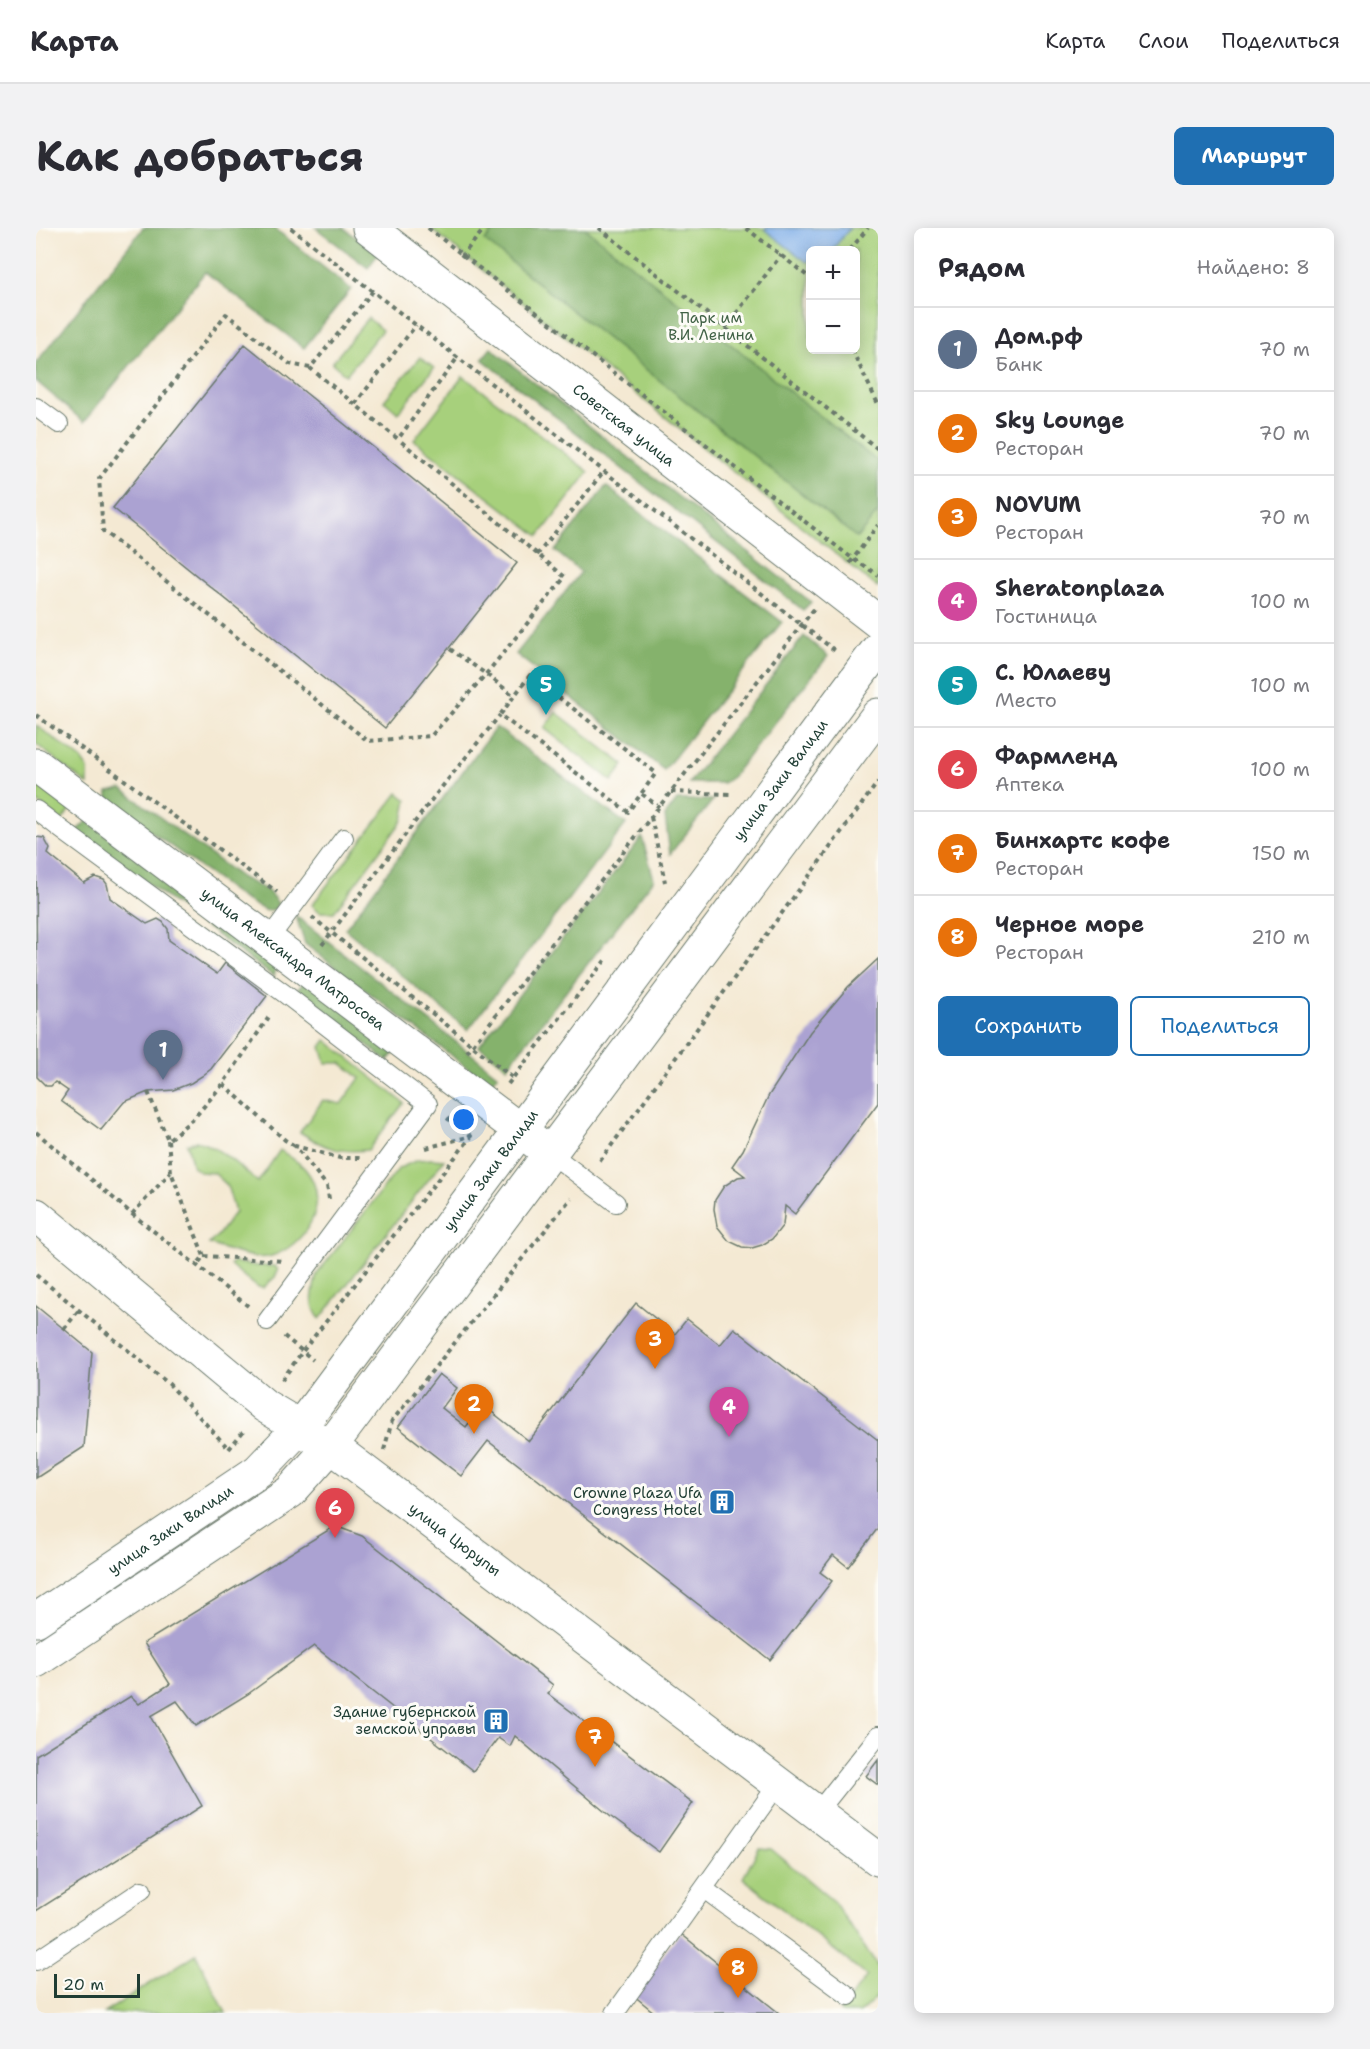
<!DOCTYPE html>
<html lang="ru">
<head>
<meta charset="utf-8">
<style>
	:root { --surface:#fff; --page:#f2f2f3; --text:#2b2b33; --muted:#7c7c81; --line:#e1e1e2; --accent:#1f6fb2 }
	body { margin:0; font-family:"Shantell Sans",sans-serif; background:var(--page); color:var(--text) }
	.controls { position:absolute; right:18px; top:18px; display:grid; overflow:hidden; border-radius:9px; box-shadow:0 3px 15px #0003 }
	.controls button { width:54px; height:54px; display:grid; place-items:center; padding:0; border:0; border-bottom:2px solid var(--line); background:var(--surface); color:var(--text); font:30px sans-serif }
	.scale { position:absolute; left:18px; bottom:15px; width:86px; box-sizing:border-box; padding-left:6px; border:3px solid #1f3d34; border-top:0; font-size:16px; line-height:21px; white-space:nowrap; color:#1f3d34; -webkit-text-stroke:4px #fdfcf7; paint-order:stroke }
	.you { position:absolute; left:428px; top:892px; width:21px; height:21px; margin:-15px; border:4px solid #fff; border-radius:50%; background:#1a73e8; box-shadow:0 0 0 9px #1a73e833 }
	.badge { display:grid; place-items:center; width:39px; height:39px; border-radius:50%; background:var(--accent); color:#fff; font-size:20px; font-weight:700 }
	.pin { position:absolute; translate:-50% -50px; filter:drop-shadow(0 2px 3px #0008) }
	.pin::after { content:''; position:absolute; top:32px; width:21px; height:18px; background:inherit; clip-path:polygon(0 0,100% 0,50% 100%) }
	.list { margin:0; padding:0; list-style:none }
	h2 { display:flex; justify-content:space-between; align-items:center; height:78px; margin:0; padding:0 24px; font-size:26px }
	h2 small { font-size:20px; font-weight:400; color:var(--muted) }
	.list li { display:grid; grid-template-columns:39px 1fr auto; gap:18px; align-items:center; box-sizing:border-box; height:84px; padding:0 24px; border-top:2px solid var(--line) }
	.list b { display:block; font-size:22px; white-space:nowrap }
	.list p { margin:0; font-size:20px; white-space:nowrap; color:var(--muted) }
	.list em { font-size:20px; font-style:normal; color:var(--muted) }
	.actions { display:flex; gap:12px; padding:18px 24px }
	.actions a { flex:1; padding:14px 0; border:2px solid var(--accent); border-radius:9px; text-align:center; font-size:21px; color:var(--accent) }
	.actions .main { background:var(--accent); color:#fff }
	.map { position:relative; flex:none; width:842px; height:1785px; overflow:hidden; border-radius:9px }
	header { display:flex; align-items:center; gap:36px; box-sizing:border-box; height:84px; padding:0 30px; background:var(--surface); border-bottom:2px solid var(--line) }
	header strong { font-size:28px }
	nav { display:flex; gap:33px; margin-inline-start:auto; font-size:21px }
	.intro { display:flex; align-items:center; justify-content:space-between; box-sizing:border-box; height:144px; padding:0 36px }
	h1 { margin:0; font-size:42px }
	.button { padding:15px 27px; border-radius:9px; background:var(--accent); color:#fff; font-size:21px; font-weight:700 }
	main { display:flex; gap:36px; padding:0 36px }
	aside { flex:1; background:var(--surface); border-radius:9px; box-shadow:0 3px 15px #0003 }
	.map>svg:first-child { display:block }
</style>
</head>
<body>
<header>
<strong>Карта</strong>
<nav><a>Карта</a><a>Слои</a><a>Поделиться</a></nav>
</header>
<div class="intro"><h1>Как добраться</h1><a class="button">Маршрут</a></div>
<main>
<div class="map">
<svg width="842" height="1785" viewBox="0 0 842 1785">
	<rect width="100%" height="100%" fill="#fdfcf7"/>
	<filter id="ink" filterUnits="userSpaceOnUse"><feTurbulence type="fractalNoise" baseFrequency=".0167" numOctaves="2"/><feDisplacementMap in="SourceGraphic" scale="12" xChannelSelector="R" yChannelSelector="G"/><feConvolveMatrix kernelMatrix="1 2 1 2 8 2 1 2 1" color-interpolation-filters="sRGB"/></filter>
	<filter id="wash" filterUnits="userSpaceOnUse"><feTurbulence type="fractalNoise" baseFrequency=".008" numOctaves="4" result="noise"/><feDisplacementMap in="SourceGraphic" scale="24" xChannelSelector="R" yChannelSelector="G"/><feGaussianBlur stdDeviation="1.35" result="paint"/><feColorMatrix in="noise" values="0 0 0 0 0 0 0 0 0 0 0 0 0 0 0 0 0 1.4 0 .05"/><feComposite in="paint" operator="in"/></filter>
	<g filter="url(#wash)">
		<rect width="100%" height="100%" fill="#f4e9d3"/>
		<path fill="#a7d07c" stroke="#638658" stroke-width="1.5" fill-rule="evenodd" d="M394 0H842V360ZM774 22H820V122H774Z
			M332 90 346 102 310 147 296 135Z
			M384 129 398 140 362 185 348 173Z
			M427 148 553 244 503 308 378 212Z
			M520 484 588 537 576 553 508 500Z
			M0 497 45 531 52 541V557L0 516Z
			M2 556 34 581 26 593 0 573Z
			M362 565 371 572 367 592 298 684H284L276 677Z
			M290 812 368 875 332 922C301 925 289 920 264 904L287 872 305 876 324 850 305 835H290L285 819Z
			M160 913C185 919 202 938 222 954L244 922C252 928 264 934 270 942 297 975 268 1020 232 1029 218 1032 187 1021 173 1016L182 1007 199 984 191 957 178 945 164 944 157 939 151 916Z
			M394 931 408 932 284 1091C272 1076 277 1064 281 1046L363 940 382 932Z
			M197 1034 222 1038H239L242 1042 239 1049 227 1060 221 1059 194 1037Z
			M723 1620 735 1621 798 1674 842 1739V1768L823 1785H807L804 1783 831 1748 707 1650Z
			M160 1726 190 1785H68Z"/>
		<path fill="#85b26c" stroke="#527850" stroke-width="1.5" d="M107 0H238L315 61 268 120 169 44 48 194 0 153V135Z
			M280 0H307L342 26 332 40Z
			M460 0H549L842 234V284L821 310 449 13Z
			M455 120 775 374 767 382 446 131Z
			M570 258 746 394 628 542 480 426 545 344 519 323Z
			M768 408 792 428 696 549 687 555H653Z
			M460 499 590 596 432 802 309 701Z
			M86 561 206 650 231 662 242 675 239 681 230 683 206 670 72 572V564Z
			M641 572H677L634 626 629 588Z
			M51 593 241 734 238 749 40 603Z
			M606 609 618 651 471 839 443 818Z
			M260 688 462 847 453 856 269 716Z
			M271 751 360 823 351 833 262 761Z"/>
		<path fill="#7eade8" stroke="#4e758e" stroke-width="1.5" d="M730 0H814L796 22H774V31L771 34 729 2Z"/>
		<g id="blocks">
			<path fill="#aba2d2" d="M209 116 481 335 349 500 77 280Z
				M0 609 8 610 14 621 12 626 48 655 59 649 68 652 71 656 74 670 111 696 122 691 127 694 132 701 133 712 181 746 189 735 231 768 175 841 166 848 155 855 137 862 112 864 88 874 65 902 25 873 32 863 19 854 15 858H10L1 849Z
				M842 731V875L759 986 749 978 747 997 736 1011 726 1017 716 1020 706 1019 693 1013 681 998 678 981 679 972 688 958 702 949 709 948 696 938 707 922 733 867 774 804 812 759Z
				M600 1075 639 1106 651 1091 684 1117 698 1100 842 1212V1300L812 1339 797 1327 784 1344 796 1353 734 1432 452 1213 425 1248 362 1199 403 1146 421 1160 406 1180 430 1199 447 1177 493 1213Z
				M0 1078 56 1124 48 1219 0 1250Z
				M299 1298 326 1308 517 1457 512 1466 657 1575 623 1624 575 1589 479 1508 474 1518 462 1510 437 1543 278 1418 212 1466 160 1498 141 1473 115 1488 166 1578 0 1683V1527L95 1468 103 1476 134 1456 108 1415Z
				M842 1532V1557L830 1548Z
				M644 1705 743 1785H619L597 1767Z"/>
		</g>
	</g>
	<g filter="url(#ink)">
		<use href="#blocks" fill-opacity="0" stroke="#6a796c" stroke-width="1.5"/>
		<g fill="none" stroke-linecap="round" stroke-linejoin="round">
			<defs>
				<path id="service" d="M0 179 23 196
					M0 582 26 602 249 766 392 876 231 1093
					M232 712 308 610
					M514 925 580 975
					M781 1585 842 1508
					M668 1661 813 1768
					M0 1733 106 1662
					M579 1785 742 1556"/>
				<g id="minor">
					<path id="s1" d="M333 0 842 394"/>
					<path id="s2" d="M0 537 514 925"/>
					<path d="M0 987 229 1178 264 1199"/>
				</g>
				<g id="secondary">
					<path id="s3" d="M275 1207 295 1218 842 1631"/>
					<path id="s4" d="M0 1392 222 1243 264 1199 842 421"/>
					<path d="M0 1433 254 1264 295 1218 842 487"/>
				</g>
			</defs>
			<use href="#service" stroke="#6a796c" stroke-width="20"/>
			<use href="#minor" stroke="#6a796c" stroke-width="35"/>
			<use href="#secondary" stroke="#6a796c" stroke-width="35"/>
			<path stroke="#6a796c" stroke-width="4" stroke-dasharray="4.5 4.5" stroke-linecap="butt" d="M255 0 802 425
				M392 0 817 331 842 347
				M563 0 842 221
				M710 0 774 50
				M814 22 832 0
				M425 29 449 0
				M337 63 274 140 362 211 422 129
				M689 100 745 27
				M816 122 842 176
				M274 140 254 136 190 86 63 251 67 303 332 513 395 508 450 446 529 349 362 211
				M319 176 380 97
				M501 327 568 243
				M814 335 842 297
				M414 421 450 446 478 468
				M494 447 620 545 592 584 464 487Z
				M0 487 241 664
				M635 564 695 566
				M606 566 623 579
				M615 589 629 654
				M276 689 477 850
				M286 717 397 570 464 487
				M431 824 778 381
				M187 856 249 912 259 918
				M472 856 571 730
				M112 864 132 912 158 890 187 856 235 786
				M0 904 96 986 212 1078
				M132 912 135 944 168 1028 160 1038
				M390 920 435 908 411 890
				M564 933 842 554
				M293 971 291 958 259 918 304 930H324
				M96 986 135 944
				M168 1028 247 1033
				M0 1047 133 1156 193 1221
				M28 1101 43 1082
				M248 1108 277 1132
				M246 1152 266 1124 435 909
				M354 1192 356 1193 535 970
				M193 1221 209 1201
				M348 1222 356 1193
				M282 1282 305 1264"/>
			<use href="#service" stroke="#fff" stroke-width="18"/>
			<use href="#minor" stroke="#fff" stroke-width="33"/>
			<use href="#secondary" stroke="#fff" stroke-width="33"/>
		</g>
	</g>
	<defs>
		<symbol id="building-square" viewBox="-11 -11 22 22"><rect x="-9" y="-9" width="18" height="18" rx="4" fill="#1f6fb2" stroke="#fdfcf7"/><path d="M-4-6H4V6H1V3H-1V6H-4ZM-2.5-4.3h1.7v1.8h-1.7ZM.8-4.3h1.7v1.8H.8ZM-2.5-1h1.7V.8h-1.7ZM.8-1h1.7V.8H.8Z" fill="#fff"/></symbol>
	</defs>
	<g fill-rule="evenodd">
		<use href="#building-square" x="671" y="1259" width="30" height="30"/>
		<use href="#building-square" x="445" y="1478" width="30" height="30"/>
	</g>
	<g text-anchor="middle" stroke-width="6" stroke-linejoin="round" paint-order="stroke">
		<g font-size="15" fill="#416246" stroke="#fdfcf7">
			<text x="675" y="95">Парк им<tspan x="675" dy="17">В.И. Ленина</tspan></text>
		</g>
		<g font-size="15" fill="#1f3d34" stroke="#fdfcf7">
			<text dy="5" stroke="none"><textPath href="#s1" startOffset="322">Советская улица</textPath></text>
			<text dy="5" stroke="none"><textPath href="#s4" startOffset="1134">улица Заки Валиди</textPath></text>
			<text dy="5" stroke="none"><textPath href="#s2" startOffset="322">улица Александра Матросова</textPath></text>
			<text dy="5" stroke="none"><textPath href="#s4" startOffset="648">улица Заки Валиди</textPath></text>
			<text dy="5" stroke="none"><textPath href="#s4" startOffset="162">улица Заки Валиди</textPath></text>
			<text dy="5" stroke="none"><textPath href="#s3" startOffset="178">улица Цюрупы</textPath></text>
		</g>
		<g font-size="15" fill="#1f3d34" stroke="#fdfcf7" text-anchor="end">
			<text x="666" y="1270">Crowne Plaza Ufa<tspan x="666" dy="17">Congress Hotel</tspan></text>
			<text x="440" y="1489">Здание губернской<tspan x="440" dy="17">земской управы</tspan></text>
		</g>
	</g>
</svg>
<div class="controls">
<button>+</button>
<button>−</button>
</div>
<div class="scale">20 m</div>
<div class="you"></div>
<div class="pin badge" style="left:127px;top:852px;background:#5c6f8a">1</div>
<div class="pin badge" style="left:438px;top:1206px;background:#e8710a">2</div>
<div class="pin badge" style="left:619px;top:1141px;background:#e8710a">3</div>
<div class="pin badge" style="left:693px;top:1209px;background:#d1479c">4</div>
<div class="pin badge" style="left:510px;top:487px;background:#0f9aa8">5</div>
<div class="pin badge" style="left:299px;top:1310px;background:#e0444e">6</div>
<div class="pin badge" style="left:559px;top:1539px;background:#e8710a">7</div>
<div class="pin badge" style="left:702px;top:1770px;background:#e8710a">8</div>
</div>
<aside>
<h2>Рядом<small>Найдено: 8</small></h2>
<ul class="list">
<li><span class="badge" style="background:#5c6f8a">1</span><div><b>Дом.рф</b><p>Банк</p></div><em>70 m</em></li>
<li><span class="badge" style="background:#e8710a">2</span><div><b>Sky Lounge</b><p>Ресторан</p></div><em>70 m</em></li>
<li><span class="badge" style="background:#e8710a">3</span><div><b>NOVUM</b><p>Ресторан</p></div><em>70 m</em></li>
<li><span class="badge" style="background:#d1479c">4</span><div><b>Sheratonplaza</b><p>Гостиница</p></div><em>100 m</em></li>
<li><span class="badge" style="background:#0f9aa8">5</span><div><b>С. Юлаеву</b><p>Место</p></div><em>100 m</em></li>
<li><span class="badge" style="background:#e0444e">6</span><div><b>Фармленд</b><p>Аптека</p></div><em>100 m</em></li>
<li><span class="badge" style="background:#e8710a">7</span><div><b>Бинхартс кофе</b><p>Ресторан</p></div><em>150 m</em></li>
<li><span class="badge" style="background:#e8710a">8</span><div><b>Черное море</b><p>Ресторан</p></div><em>210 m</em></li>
</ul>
<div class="actions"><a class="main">Сохранить</a><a>Поделиться</a></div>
</aside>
</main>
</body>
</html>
